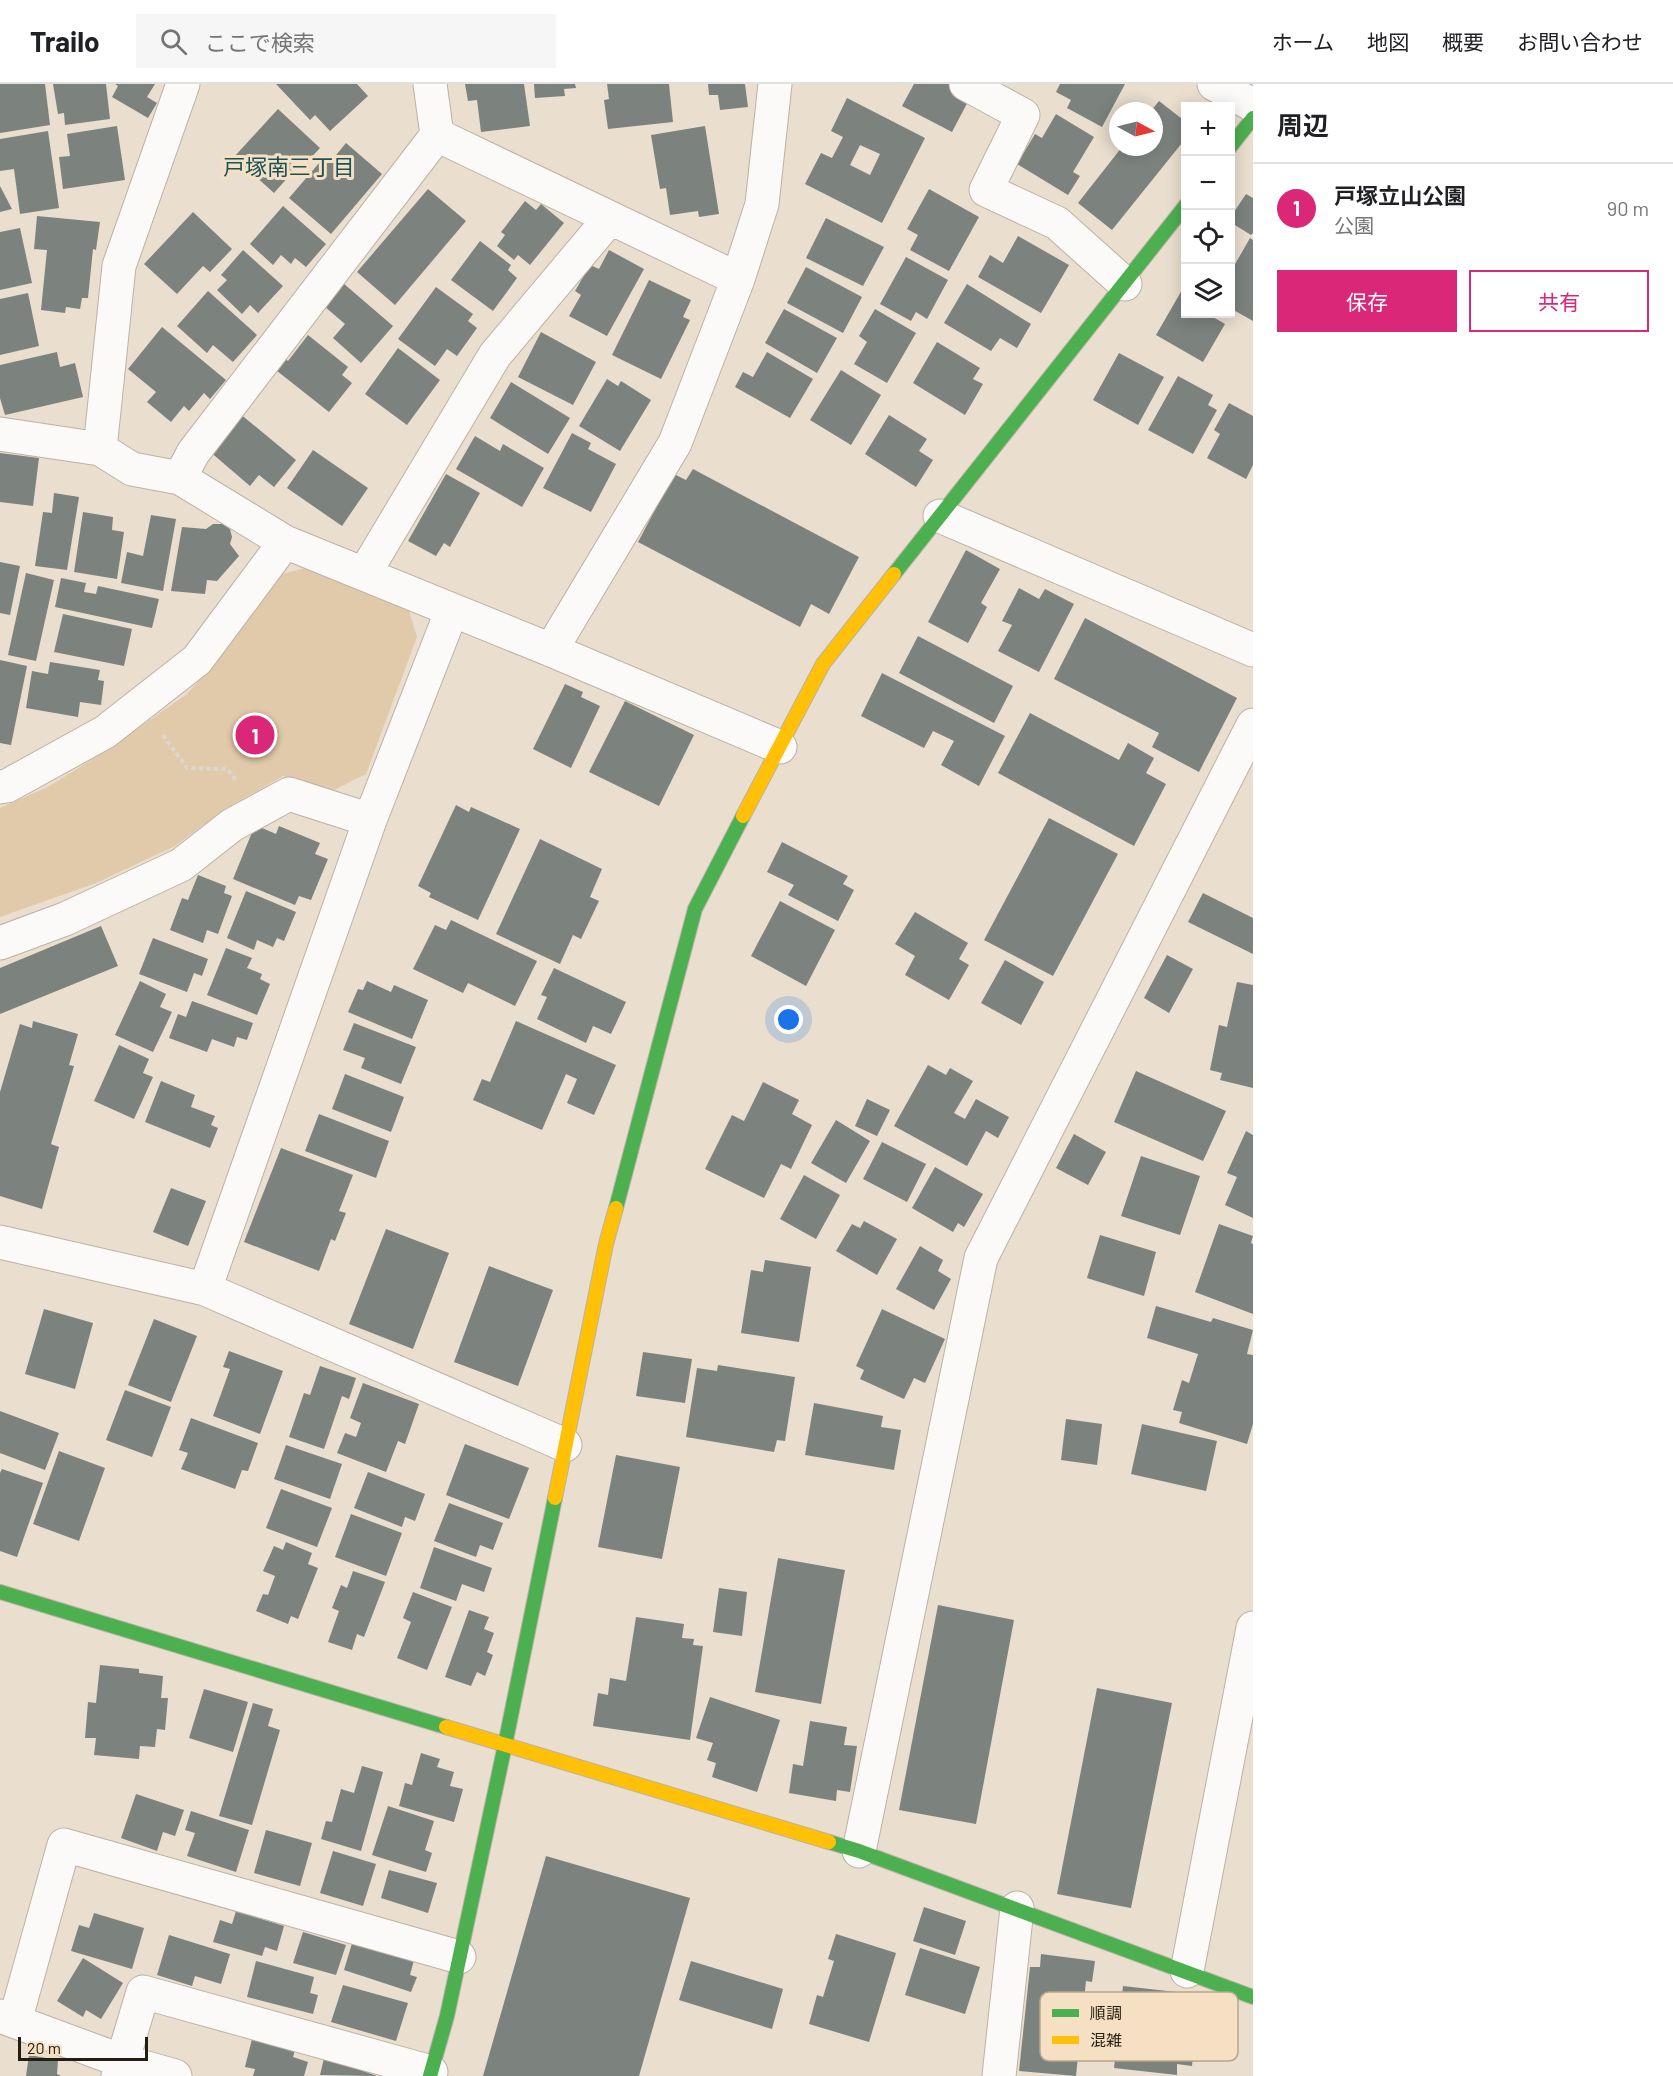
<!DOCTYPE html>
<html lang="ja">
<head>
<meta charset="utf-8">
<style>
	:root { --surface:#fff; --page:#f6f6f6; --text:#202124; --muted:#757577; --line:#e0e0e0; --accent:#db2777 }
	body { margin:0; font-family:Barlow,"Noto Sans JP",sans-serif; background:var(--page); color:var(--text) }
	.controls { position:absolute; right:18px; top:18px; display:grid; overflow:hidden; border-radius:0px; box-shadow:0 3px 15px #0003 }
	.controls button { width:54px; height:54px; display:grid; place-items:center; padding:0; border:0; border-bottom:2px solid var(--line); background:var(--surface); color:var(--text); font:30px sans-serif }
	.compass { position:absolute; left:1109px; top:18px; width:54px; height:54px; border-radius:50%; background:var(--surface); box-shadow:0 3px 15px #0003; rotate:97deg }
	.scale { position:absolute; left:18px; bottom:15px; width:130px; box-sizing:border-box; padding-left:6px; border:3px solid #241d12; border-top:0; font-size:16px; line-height:21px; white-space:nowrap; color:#241d12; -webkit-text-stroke:4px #f5e0c3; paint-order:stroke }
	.you { position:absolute; left:789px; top:936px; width:21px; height:21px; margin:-15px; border:4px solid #fff; border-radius:50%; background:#1a73e8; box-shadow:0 0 0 9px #1a73e833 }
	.badge { display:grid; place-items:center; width:39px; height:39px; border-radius:50%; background:var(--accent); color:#fff; font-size:20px; font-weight:700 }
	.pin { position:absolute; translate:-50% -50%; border:3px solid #fff; box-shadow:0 2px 6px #0006 }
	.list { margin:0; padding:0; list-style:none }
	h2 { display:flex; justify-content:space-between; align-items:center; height:78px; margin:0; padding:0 24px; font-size:26px }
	h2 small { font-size:20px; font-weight:400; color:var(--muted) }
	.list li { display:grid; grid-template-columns:39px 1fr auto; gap:18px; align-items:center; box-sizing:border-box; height:90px; padding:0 24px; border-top:2px solid var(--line) }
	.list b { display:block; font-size:22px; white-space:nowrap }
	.list p { margin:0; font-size:20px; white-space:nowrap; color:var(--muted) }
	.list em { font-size:20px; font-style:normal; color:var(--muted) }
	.actions { display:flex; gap:12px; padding:18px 24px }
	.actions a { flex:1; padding:14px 0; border:2px solid var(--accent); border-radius:0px; text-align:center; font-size:21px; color:var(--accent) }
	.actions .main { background:var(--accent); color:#fff }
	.icon { flex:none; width:33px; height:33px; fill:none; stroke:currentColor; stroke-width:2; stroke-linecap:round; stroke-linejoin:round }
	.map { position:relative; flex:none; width:1253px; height:1992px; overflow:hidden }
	header { display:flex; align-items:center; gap:36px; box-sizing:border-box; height:84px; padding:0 30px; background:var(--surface); border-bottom:2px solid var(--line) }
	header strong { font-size:28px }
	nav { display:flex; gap:33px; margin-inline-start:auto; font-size:21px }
	.search { width:420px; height:54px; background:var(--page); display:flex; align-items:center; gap:15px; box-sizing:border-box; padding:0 21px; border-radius:0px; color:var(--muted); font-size:22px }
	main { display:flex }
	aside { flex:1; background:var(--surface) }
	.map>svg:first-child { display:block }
</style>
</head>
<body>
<header>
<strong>Trailo</strong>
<div class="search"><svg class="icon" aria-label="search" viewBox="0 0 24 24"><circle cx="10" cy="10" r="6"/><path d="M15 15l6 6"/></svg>ここで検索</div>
<nav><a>ホーム</a><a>地図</a><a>概要</a><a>お問い合わせ</a></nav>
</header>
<main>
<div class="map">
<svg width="1253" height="1992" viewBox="0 0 1253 1992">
	<rect width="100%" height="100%" fill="#eadece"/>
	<path fill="#e1caa9" d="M313 482 408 523 417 553 366 690 334 706 283 692 225 725 175 762 96 799 0 833V724L48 703 104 668 187 610 227 565 279 491Z"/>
	<path fill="#7c837e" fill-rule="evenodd" d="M0 0H45L50 41 0 49Z
		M53 0H106L110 35 65 41 64 29 58 30Z
		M115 0H155L147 13 157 19 148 34 112 13 118 2Z
		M276 0H357L368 12 330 47 315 31 310 36Z
		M465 0H524L530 42 481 48 477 16 468 17Z
		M534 0H575L576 4 564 5 565 12 535 14Z
		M607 0H669L673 38 608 45 604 16 609 15Z
		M708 0H745L748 23 720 26 718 11H709Z
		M914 0H952L972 10 952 48 902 22Z
		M1060 0H1125L1102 43 1067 24 1071 16 1056 8Z
		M847 14 925 54 882 139 805 100 821 69 832 74 843 53 831 47ZM860 61 880 70 870 91 850 81Z
		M1159 17 1186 38V54L1112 146 1078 119 1122 63H1154V27H1151Z
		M278 25 320 64 292 94 290 91 274 109 234 73Z
		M1056 30 1094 53 1073 88 1080 92 1068 111 1017 80 1035 50 1042 54Z
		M117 42 125 96 63 105 59 73 70 72 67 50Z
		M705 42 719 130 699 133 698 127 670 131 666 104 660 105 651 51Z
		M48 47 59 124 20 130 14 85 0 87V55Z
		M346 59 382 90 331 150 289 114 326 71 332 76Z
		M0 102 12 125 0 128Z
		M428 105 466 137 395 221 357 188Z
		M929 105 979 133 949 187 910 166 918 151 907 145Z
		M1246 110 1253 114V149L1251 151 1230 138V134Z
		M525 117 536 126 541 120 564 139 530 181 518 171 514 176 497 162 505 151 501 148Z
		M283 122 326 160 306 183 295 174 291 180 281 171 273 181 250 160Z
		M193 128 232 165 210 188 203 182 177 210 144 180Z
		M37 132 100 138 96 166 93 165 88 214H82L80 225 66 223 65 229 41 226 47 166 34 165Z
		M826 134 884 163 863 202 806 174Z
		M20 144 32 199 0 206V148Z
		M1018 152 1069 181 1041 229 978 193 990 171 1003 179Z
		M1250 154 1253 156V237L1230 224V189Z
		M480 157 511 181 508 186 517 194 493 227 451 196Z
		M243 166 283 202 258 229 250 221 242 230 217 206 227 196 221 191Z
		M609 166 644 185 607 252 569 232 581 211 575 207 590 181 599 185Z
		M906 173 948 196 927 235 916 228 911 237 880 220Z
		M806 183 862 213 843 249 787 219Z
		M649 196 691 216 683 233 690 236 661 295 612 271Z
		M343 199 393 242 361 279 333 254 345 240 324 222Z
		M967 200 1031 240 1017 264 1000 254 991 267 944 239Z
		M436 203 473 230 468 237 477 244 457 272 447 265 435 282 398 255Z
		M1182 206 1186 208V230H1215L1213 233 1225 240 1203 278 1156 251Z
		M208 207 257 251 233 278 213 261 207 269 177 242Z
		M28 209 39 262 0 271V215Z
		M784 225 837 254 817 289 765 259Z
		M875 225 916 249 887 299 854 280 867 258 859 252Z
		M162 243 226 296 210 315 204 309 189 327 184 322 171 338 147 318 156 308 128 285Z
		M541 248 596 278 573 321 518 293Z
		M308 251 348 283 342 291 352 299 329 328 272 283 282 271 288 277Z
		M937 258 980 284 973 295 983 300 965 331 913 299Z
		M398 264 440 296 407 341 365 310Z
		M57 268 60 283 75 279 83 313 5 331 0 314V281Z
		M767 268 813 295 790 334 735 303 743 288 753 293Z
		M1119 269 1164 293 1138 341 1093 316Z
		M841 286 881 311 851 361 810 336Z
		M1178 292 1213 311 1208 321 1217 326 1193 370 1148 346Z
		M607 295 618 302 621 297 651 316 620 367 579 342Z
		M511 298 570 334 548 370 490 334Z
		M1229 319 1253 332V381L1246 395 1207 374 1220 350 1214 346Z
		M239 329 296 376 274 403 259 391 250 402 208 366Z
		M889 331 927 355 919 367 933 376 916 403 865 370Z
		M572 349 591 359 588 365 616 380 591 428 543 404Z
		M475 352 500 367 503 360 544 384 522 423 456 385Z
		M313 366 368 404 342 442 287 404Z
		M0 369 39 374 33 422 0 418Z
		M693 385 859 473 829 530 811 520 800 543 638 458 674 390 686 396Z
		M446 390 480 409 450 463 444 459 436 472 408 457Z
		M54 409 79 413 67 486 35 482 43 428 52 429Z
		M83 428 113 433 112 446 124 448 117 495 74 488Z
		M151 431 176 435 163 507 121 499 127 468 143 472Z
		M213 440H222L230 445 232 453 230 460 239 472 217 497 207 496 205 510 171 507 182 443 206 445Z
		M966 466 1000 485 981 519 987 523 968 559 928 538Z
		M0 478 20 482 10 531 0 529Z
		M26 489 54 496 36 577 8 571Z
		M61 494 86 499 84 508 96 510 98 502 159 515 152 544 55 523Z
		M1019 504 1039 515 1045 505 1074 520 1039 588 998 567 1012 541 1002 537Z
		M63 530 132 545 124 582 54 568Z
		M1085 534 1237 614 1199 688 1152 663 1159 649 1054 595Z
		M918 552 1013 602 994 639 899 589Z
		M0 576 27 582 11 661 0 659Z
		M50 578 100 586 98 596 104 597 101 621 80 618 78 633 26 624 32 587 48 590Z
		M882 589 1005 652 979 702 941 681 954 657 933 647 924 664 861 632Z
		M565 600 583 608 581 613 600 622 571 684 533 665Z
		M625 617 694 651 659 722 589 688Z
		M1030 629 1119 676 1128 659 1154 674 1146 689 1166 700 1134 762 998 689Z
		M456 721 469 728 471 723 520 745 478 836 429 813 431 809 418 802Z
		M1049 734 1118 770 1053 892 984 856Z
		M255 741 276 750 279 742 320 759 315 770 328 775 311 816 299 812 295 821 233 795Z
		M540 755 602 785 590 813 599 817 581 855 573 851 560 880 496 850Z
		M782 758 848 792 843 800 854 806 838 837 788 811 794 801 767 788Z
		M198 791 226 802 224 809 232 812 218 850 207 846 203 859 170 846 182 814 188 816Z
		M246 807 296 828 284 857 277 854 273 863 257 856 254 866 227 854Z
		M1203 809 1253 834V870L1188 838Z
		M780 817 835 846 806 902 751 872Z
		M915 828 968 859 959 875 969 881 949 916 905 891 915 872 895 860Z
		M451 836 537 877 515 922 468 899 463 909 413 885 435 841 446 846Z
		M101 842 118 882 0 930V884Z
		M153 854 208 875 202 892 194 889 187 908 139 890Z
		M226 864 252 874 247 884 262 890 260 895 270 900 257 931 207 911Z
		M1167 871 1193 885 1169 929 1144 914Z
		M1005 876 1044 898 1021 941 981 919Z
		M554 884 626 918 611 950 593 942 586 959 537 935 547 913 541 911Z
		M140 897 166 910 160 923 172 928 153 968 115 951Z
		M367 897 391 908 394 901 428 916 412 955 348 928 358 905 363 906Z
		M1237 898 1253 901V1004L1220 996 1222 989 1210 986 1219 941 1227 943Z
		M192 917 253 939 247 956 237 953 234 963 212 955 207 968 169 954 178 930 186 933Z
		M33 937 78 950 69 981 74 982 51 1060 59 1063 42 1125 0 1112V1008L20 940 32 944Z
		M516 937 616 981 594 1031 567 1019 577 995 566 990 542 1046 473 1016 482 995 490 998Z
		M354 939 416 963 401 1000 361 984 365 974 343 966Z
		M119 961 149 975 143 989 153 993 134 1035 94 1017Z
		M928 981 946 991 950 984 973 997 954 1029 965 1035 976 1015 1009 1033 998 1054 986 1047 967 1082 894 1042Z
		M1136 987 1226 1027 1203 1077 1114 1038Z
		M345 990 404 1013 391 1048 332 1025Z
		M161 997 195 1011 191 1023 215 1032 211 1041 218 1044 210 1064 145 1038Z
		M763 998 799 1016 792 1030 812 1041 791 1085 781 1080 764 1114 705 1085 732 1031 744 1037Z
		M867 1015 890 1026 877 1052 855 1042Z
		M319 1030 389 1057 376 1094 305 1067Z
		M836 1036 870 1057 846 1099 811 1079Z
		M1246 1047 1253 1051V1134L1225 1121 1237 1093 1227 1089Z
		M1074 1050 1106 1068 1088 1101 1056 1084Z
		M882 1058 926 1080 907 1118 863 1095Z
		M281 1064 353 1091 339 1127 346 1129 335 1157 331 1155 319 1187 244 1158Z
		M1141 1072 1200 1092 1180 1151 1121 1132Z
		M935 1083 983 1110 964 1143 958 1139 953 1148 912 1124Z
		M804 1091 840 1111 816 1155 780 1135Z
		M171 1104 206 1117 188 1162 153 1148Z
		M864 1137 897 1155 877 1191 836 1167 852 1140 860 1144Z
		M1219 1140 1253 1152 1251 1159 1253 1160V1230L1195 1208Z
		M386 1145 449 1169 413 1265 349 1240Z
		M1100 1151 1156 1168 1144 1212 1087 1194Z
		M920 1162 943 1176 938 1187 951 1195 934 1226 896 1205Z
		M765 1176 811 1183 799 1258 741 1249 751 1186 763 1188Z
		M489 1182 553 1206 518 1302 454 1278Z
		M1156 1222 1211 1238 1213 1234 1253 1246 1247 1270 1253 1271V1340L1247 1360 1179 1339 1182 1328 1173 1326 1182 1296 1189 1299 1198 1270 1147 1254Z
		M44 1225 93 1239 75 1305 25 1290Z
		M882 1225 945 1255 925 1299 914 1294 904 1315 860 1295 864 1286 856 1282Z
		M154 1235 197 1252 171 1318 128 1301Z
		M229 1267 283 1287 260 1350 213 1332 230 1285 223 1283Z
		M643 1268 692 1275 685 1319 636 1312Z
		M718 1281 795 1293 785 1357 777 1356 774 1368 686 1353 697 1284 717 1287Z
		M320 1282 356 1294 349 1315 342 1312 324 1365 289 1353 304 1309 310 1311Z
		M363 1299 419 1320 405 1360 398 1357 386 1388 337 1369 345 1349 356 1353 361 1339 350 1334Z
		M125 1306 171 1323 152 1373 106 1356Z
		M814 1319 883 1332 881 1343 901 1346 894 1386 805 1371Z
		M0 1327 59 1349 45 1386 0 1369Z
		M191 1334 258 1359 248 1387 242 1386 235 1405 181 1385 188 1369 179 1366Z
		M1066 1335 1102 1340 1097 1381 1061 1376Z
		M1142 1340 1217 1357 1206 1407 1131 1390Z
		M465 1360 529 1384 509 1435 446 1411Z
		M286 1361 342 1380 330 1415 274 1395Z
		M59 1367 105 1384 79 1457 33 1440Z
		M616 1371 680 1383 662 1475 598 1463Z
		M2 1385 43 1399 17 1473 0 1467V1389Z
		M368 1388 425 1410 415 1437 405 1433 402 1443 354 1424Z
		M281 1405 332 1424 317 1463 266 1444Z
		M449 1419 503 1439 493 1466 480 1461 476 1473 434 1457Z
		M351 1430 402 1449 386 1492 335 1473Z
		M286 1458 312 1469 308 1480 318 1484 298 1535 291 1532 288 1540 256 1527 263 1510 268 1511 275 1492 263 1487 274 1462 283 1466Z
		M434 1463 492 1484 484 1508 462 1500 456 1517 420 1504Z
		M778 1474 845 1486 821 1620 755 1608Z
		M353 1487 385 1498 364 1553 357 1550 352 1566 328 1558 339 1527 332 1524 341 1501 347 1504Z
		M719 1504 747 1508 742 1552 713 1548Z
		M413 1508 452 1523 427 1586 397 1574 411 1538 403 1534Z
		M938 1521 1014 1536 976 1740 899 1726Z
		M469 1526 489 1533 484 1545 494 1549 487 1568 493 1571 485 1592 477 1588 471 1602 445 1593Z
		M636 1533 684 1540 682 1554 694 1555 693 1561 703 1562 690 1656 593 1642 598 1609 608 1611 610 1594 626 1597Z
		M100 1581 139 1585V1589L163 1592 161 1614H168L165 1646 157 1645 155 1663 140 1662 139 1675 94 1671 96 1654H85L88 1618 96 1619Z
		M1097 1604 1172 1619 1131 1824 1057 1810Z
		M204 1605 248 1618 233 1668 189 1654Z
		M710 1613 780 1636 757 1708 712 1693 716 1679 707 1676 713 1659 696 1654Z
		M253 1619 273 1625 268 1642 280 1646 252 1741 219 1732Z
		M810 1637 847 1643 844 1661 857 1662 850 1708 837 1706 836 1717 789 1709 793 1680 803 1682Z
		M421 1669 440 1675 437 1683 454 1688 450 1702 463 1705 454 1738 399 1722 405 1699 412 1701Z
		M362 1682 383 1688 361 1767 321 1755 326 1737 332 1738 341 1705 354 1709Z
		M136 1710 184 1726 175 1752 163 1748 157 1767 121 1754Z
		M388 1722 434 1737 425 1766 432 1769 426 1788 372 1771Z
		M191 1727 249 1746 236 1788 187 1772 195 1749 185 1746Z
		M266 1746 312 1759 300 1802 254 1789Z
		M333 1767 376 1780 363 1822 320 1809Z
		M546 1772 690 1814 639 1992H483Z
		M389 1786 437 1799 428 1829 381 1814Z
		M924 1823 966 1837 955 1871 913 1857Z
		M236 1827 284 1842 277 1867 265 1863 262 1872 213 1858 220 1836 232 1840Z
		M94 1829 144 1844 132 1885 71 1867 79 1841 89 1844Z
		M303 1848 346 1861 336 1891 293 1879Z
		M836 1850 896 1869 869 1958 809 1940 817 1911 823 1913 834 1877 828 1875Z
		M169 1851 230 1870 221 1900 195 1892 192 1902 157 1891Z
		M353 1856 414 1876 410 1891 417 1893 411 1908 344 1886Z
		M920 1864 980 1883 965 1930 905 1911Z
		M1041 1870 1095 1877 1092 1898 1086 1897 1076 1992 1019 1987 1030 1883H1040Z
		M83 1874 123 1899 101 1935 86 1926 83 1933 57 1917Z
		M256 1877 314 1893 310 1909 318 1911 313 1930 247 1913Z
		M691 1877 783 1905 772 1945 679 1916Z
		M343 1901 408 1919 396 1957 331 1938Z
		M1123 1902 1185 1909 1183 1921 1198 1923 1192 1982 1177 1980V1991L1114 1984Z
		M253 1951 296 1962 293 1973 308 1978 304 1992H253L255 1985 245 1983Z
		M325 1970 365 1981 363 1987 377 1992 320 1991Z
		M29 1971 58 1976 57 1990 61 1992H26Z"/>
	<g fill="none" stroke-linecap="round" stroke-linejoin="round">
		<defs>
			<path id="street" d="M430 0 437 51 738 195
				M966 0 1023 31 986 106 1057 139 1125 200
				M1214 0 1253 21
				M0 350 100 365 132 385 180 394 285 458 551 566 780 663
				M100 365 119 182 183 0
				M180 394 193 369 437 51
				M940 432 1253 566
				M364 490 495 271 610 134
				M551 566 675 359 738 195 762 120 775 0
				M0 703 7 702 105 648 197 576 285 458
				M0 859 65 835 181 781 232 741 289 710 370 736
				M0 1158 205 1205 565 1361
				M205 1205 370 736 452 526
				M859 1767 981 1174 1253 641
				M1187 1887 1253 1544
				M0 1932 122 1977 175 1992
				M15 1937 64 1761 459 1873
				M118 1992 143 1908 431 1988
				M999 1992 1017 1824"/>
			<path id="fast" d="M1230 63 1253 34
				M894 490 1186 121
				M616 1124 695 825 743 732
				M0 1508 446 1643
				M829 1758 859 1767 1253 1913
				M430 1992 447 1932 505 1661 555 1414"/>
			<path id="slow" d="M743 732 823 580 894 490
				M555 1414 606 1160 616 1124
				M446 1643 829 1758"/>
		</defs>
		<use href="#street" stroke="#bbb2a5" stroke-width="35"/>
		<use href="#fast" stroke="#bbb2a5" stroke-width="16"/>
		<use href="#slow" stroke="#bbb2a5" stroke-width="16"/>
		<path stroke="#dbd6d1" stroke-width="4" stroke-dasharray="4.5 3" stroke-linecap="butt" d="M163 651 187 684 227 685 236 696"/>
		<use href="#street" stroke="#fcfaf8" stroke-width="33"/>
		<use href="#fast" stroke="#4caf50" stroke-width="14"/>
		<use href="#slow" stroke="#ffc107" stroke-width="14"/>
	</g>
	<g text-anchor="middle" stroke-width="6" stroke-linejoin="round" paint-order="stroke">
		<g font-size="22" fill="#17525a" stroke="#f5e0c3">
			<text x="289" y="91">戸塚南三丁目</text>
		</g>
	</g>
	<rect x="1040" y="1908" width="198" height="69" rx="9" fill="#f5e0c3" stroke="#b6a68e" stroke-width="1.5"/>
	<rect x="1052" y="1925" width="27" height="8" fill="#4caf50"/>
	<rect x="1052" y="1952" width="27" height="8" fill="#ffc107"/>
	<g font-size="16" fill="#241d12">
		<text x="1090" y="1935">順調</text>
		<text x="1090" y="1962">混雑</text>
	</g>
</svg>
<div class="controls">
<button>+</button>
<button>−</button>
<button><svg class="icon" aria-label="locate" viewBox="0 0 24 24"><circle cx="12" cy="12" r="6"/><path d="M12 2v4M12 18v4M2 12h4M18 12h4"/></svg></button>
<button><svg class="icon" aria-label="layers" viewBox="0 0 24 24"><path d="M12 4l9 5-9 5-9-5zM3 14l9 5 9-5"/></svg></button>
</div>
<svg class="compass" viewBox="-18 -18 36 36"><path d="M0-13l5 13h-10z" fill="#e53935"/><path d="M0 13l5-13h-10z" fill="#757577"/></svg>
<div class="scale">20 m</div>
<div class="you"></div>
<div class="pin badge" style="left:255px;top:651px">1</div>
</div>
<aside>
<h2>周辺<small></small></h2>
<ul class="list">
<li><span class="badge">1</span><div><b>戸塚立山公園</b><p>公園</p></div><em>90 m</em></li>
</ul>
<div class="actions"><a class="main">保存</a><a>共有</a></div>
</aside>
</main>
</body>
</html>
